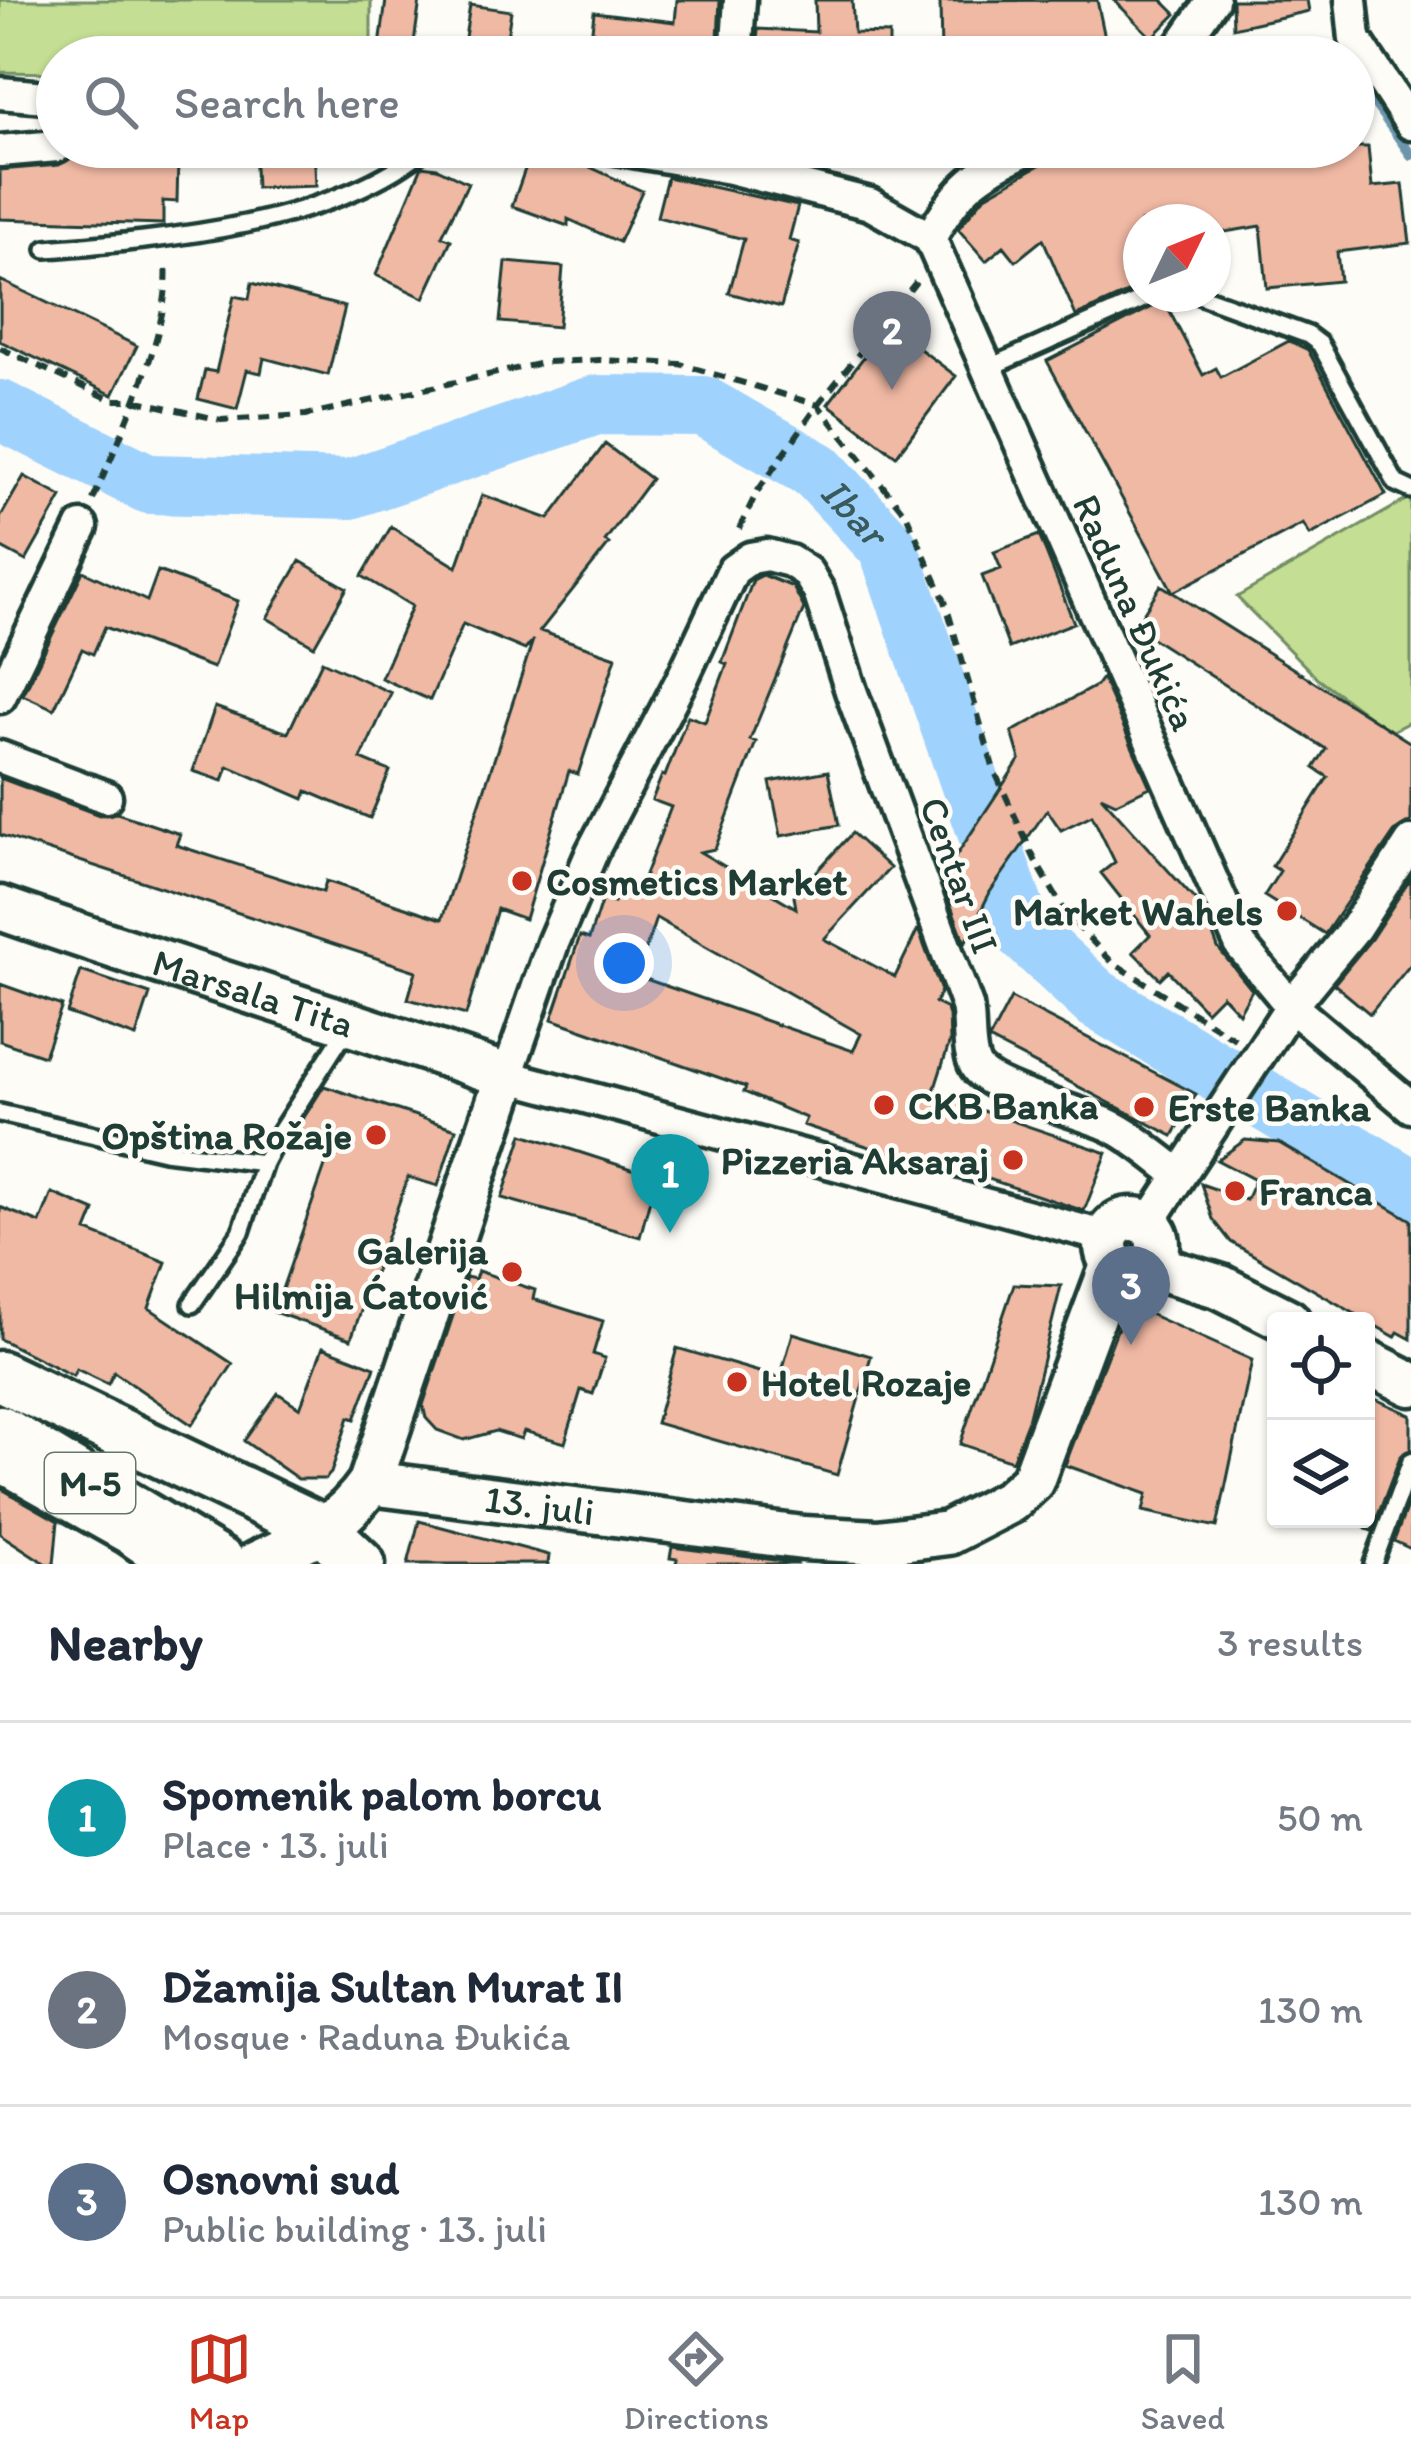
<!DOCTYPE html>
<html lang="en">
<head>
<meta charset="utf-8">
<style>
	:root { --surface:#fff; --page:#f6f6f7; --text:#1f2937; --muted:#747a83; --line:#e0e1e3; --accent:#c8321e }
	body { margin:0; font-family:Itim,sans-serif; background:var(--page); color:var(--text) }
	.controls { position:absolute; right:36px; bottom:36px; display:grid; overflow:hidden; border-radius:12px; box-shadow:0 3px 9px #0004 }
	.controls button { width:108px; height:108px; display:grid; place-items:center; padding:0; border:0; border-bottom:3px solid var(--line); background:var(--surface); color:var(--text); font:60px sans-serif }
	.compass { position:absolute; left:1123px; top:204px; width:108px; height:108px; border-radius:50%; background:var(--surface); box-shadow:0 3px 9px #0004; rotate:47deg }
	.you { position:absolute; left:624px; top:963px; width:42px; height:42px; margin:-30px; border:9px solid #fff; border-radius:50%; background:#1a73e8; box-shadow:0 0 0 18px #1a73e833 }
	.badge { display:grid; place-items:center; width:78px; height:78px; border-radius:50%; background:var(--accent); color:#fff; font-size:39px; font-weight:700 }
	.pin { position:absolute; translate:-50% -99px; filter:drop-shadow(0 3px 6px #0008) }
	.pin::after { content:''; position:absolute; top:63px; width:42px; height:36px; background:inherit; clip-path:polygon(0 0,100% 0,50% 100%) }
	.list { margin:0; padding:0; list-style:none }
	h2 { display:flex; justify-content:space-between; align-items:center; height:156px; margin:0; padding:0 48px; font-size:51px }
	h2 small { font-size:39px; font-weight:400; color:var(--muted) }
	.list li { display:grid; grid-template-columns:78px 1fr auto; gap:36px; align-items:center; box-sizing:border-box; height:192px; padding:0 48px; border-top:3px solid var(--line) }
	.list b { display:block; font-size:45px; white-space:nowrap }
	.list p { margin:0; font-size:39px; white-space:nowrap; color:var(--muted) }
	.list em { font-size:39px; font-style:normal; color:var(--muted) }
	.icon { flex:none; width:66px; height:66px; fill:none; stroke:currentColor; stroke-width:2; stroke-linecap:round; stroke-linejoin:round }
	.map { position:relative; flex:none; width:1411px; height:1564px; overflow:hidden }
	.search { position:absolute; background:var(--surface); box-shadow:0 3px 9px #0004; left:36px; right:36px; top:36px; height:132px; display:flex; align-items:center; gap:30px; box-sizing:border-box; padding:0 42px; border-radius:66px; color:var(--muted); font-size:45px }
	.sheet { height:732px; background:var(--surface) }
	nav { display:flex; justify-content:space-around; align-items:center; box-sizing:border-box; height:168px; border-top:3px solid var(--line); background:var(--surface); font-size:33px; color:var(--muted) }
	nav a { display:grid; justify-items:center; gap:6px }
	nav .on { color:var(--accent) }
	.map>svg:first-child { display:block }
</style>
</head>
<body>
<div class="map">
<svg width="1411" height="1564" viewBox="0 0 1411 1564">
	<rect width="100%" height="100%" fill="#fdfcf7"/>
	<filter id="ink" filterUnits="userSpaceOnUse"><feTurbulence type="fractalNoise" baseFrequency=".00833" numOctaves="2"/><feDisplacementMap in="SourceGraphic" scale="24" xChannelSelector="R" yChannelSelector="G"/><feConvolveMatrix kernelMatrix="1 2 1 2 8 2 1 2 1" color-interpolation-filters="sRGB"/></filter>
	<g filter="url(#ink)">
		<path fill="#c4de94" stroke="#728e64" stroke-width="3" d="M0 0H371V57H57V73L0 72Z
			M1411 497V721L1390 732 1316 677 1237 597Z"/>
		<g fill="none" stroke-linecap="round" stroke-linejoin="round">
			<path stroke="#6c96ad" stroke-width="10" d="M1354 65 1365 90 1411 155"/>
			<path stroke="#9fd2fd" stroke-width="60" id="s1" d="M0 410 149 484 350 489 596 405 703 406 817 471 888 547 1021 929 1095 998 1411 1189"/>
		</g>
		<path fill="#f0b9a4" stroke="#1f3d34" stroke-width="3" fill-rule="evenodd" d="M386 0H420L412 57 379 54Z
			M677 0H720L717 57H589L594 12 675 22Z
			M815 0H852L854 33 889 34V57H756L758 29 816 32Z
			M1097 0 1109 57H941L940 1Z
			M1114 0H1162L1176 14 1152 38Z
			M1232 0H1307L1309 11 1233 28Z
			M470 5 511 11 504 57H462Z
			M254 147H314L316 186 256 188Z
			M551 147 581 156 579 162 642 191 619 242 568 219V226L512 206 530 155 546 161Z
			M1060 147H1368L1372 187 1403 184 1410 243 1337 252 1340 281 1267 288 1261 226 1213 234V222H1141V248L1126 255 1140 287 1076 316 1043 239 1016 261 1004 246 986 261 958 229 984 197 1041 164Z
			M73 157 178 161 177 202 163 201V224L0 219V170L59 165Z
			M422 166 437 168 468 183 442 236 451 240 424 298 376 275Z
			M667 177 798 206 789 240 799 243 781 307 729 293 744 239 657 217Z
			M506 262 563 267 558 327 500 322Z
			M0 280 137 346 113 395 0 341Z
			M252 283 345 307 328 375 264 358 261 373 247 370 237 409 198 399 205 370 216 372 234 296 249 299Z
			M1164 301 1203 375 1216 368 1221 377 1289 341 1308 350 1386 495 1310 535 1303 524 1173 592 1047 361Z
			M888 325 956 376 896 456 828 404Z
			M605 444 651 479 605 541 609 544 540 631 616 657 578 774 569 771 525 919 497 909 466 1015 408 999 416 971 0 835V778L99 815 117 813 180 834 176 845 323 892 326 881 442 919 533 640 525 650 463 624 430 700 381 678 412 606 362 576 391 527 457 567 482 495 549 519Z
			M24 476 62 497 26 561 0 547V518Z
			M1039 535 1074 623 1009 648 982 576 1001 569 994 552Z
			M300 561 347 588 314 646 267 618Z
			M83 571 147 601 158 571 238 601 213 668 105 627 93 654 82 649 54 709 23 695Z
			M763 575 793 587 804 608 750 740 756 742 715 849 700 852 796 908 794 896 852 833 890 868 824 939 895 977 918 929 941 991 935 1003 947 1009 949 1016 950 1041 933 1094 1107 1153 1084 1211 914 1154 912 1161 803 1125 806 1118 744 1092 746 1087 552 1019 580 936 589 939 602 899 614 903 622 878 641 885 671 807 652 800 662 775 665 776 688 716 705 722 727 664 722 662 753 580ZM656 918 861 1034 853 1051 637 976Z
			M1161 585 1411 743V821L1395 831 1325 934 1264 896 1280 871 1272 866 1328 777 1314 768 1326 749 1139 630V620Z
			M322 661 391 693 361 759 390 771 370 818 307 791 304 799 228 766 223 781 193 771 215 707 288 733Z
			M1102 678 1150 787 1116 803 1101 796 1204 910 1218 948 1252 990 1239 1013 1222 995 1206 1011 1168 971 1160 979 1133 952 1150 935 1101 873 1115 862 1092 815 1061 830 1047 810 990 892 965 943 941 879 1020 759 1012 732 1097 685Z
			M828 771 839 825 781 836 770 782Z
			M1411 878V964L1370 1014 1334 984 1371 939Z
			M81 971 150 994 136 1037 67 1013Z
			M0 984 62 1006 44 1056 0 1041Z
			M1011 998 1196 1094 1173 1136 989 1040Z
			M324 1086 456 1129 438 1186 408 1177 351 1339 274 1312 330 1152 296 1141 303 1119Z
			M523 1134 656 1177 640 1237 502 1198Z
			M1245 1140 1279 1143 1411 1220V1339L1398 1332 1395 1337 1231 1242 1213 1219 1201 1184 1246 1200 1255 1180 1217 1160Z
			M52 1193 95 1211 87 1231 166 1262 149 1308 233 1364 192 1425 114 1372 108 1384 76 1369 73 1376 0 1339V1207L40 1223Z
			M478 1271 535 1290 533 1299 603 1321 593 1354 605 1358 593 1394 581 1390 565 1443 524 1431 521 1439 496 1431 464 1440 437 1430 426 1418 423 1405 466 1277 475 1279Z
			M1014 1284 1061 1286 1028 1420 1012 1461 960 1444Z
			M1127 1304 1252 1360 1217 1527 1143 1511 1147 1494 1065 1465Z
			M793 1333 871 1356 837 1475 656 1423 677 1348 780 1378Z
			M323 1347 375 1367 355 1419 349 1417 331 1473 325 1479H298L244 1441 278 1393 300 1408Z
			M1373 1398 1411 1415V1449L1400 1457 1372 1531 1366 1529V1413Z
			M0 1488 58 1521 54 1564H46L0 1534Z
			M1411 1496V1549L1394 1541Z
			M419 1521 549 1555 548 1564H408Z
			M672 1547 797 1563V1564H676L677 1559 670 1558Z"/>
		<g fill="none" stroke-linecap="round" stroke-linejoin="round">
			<defs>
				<path id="lane" d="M46 249C163 240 335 225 427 147
					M1196 294 1308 335 1320 344 1396 483 1411 490
					M986 369 1155 294
					M0 1113 164 1151 264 1163
					M192 1304 241 1232 264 1163 279 1134 349 1025
					M1373 1564 1411 1461"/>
				<path id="street" d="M1351 0 1355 39 1411 124
					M736 57 740 0
					M1173 57 1213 0
					M0 93 57 98
					M610 147 730 168 870 204 930 238
					M0 151 57 146
					M930 238 1241 946 1291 1006 1411 1107
					M930 238C962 183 975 174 1032 147
					M0 697 82 527
					M0 757 106 797
					M1148 1224 1291 1006 1355 928 1411 842
					M1107 1237 507 1076 553 943 592 852 683 677 733 570 750 558 767 555 790 561 807 572 819 592 851 691 967 1006C971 1024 966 1056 978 1070 997 1092 1079 1111 1109 1125 1133 1136 1157 1158 1179 1174
					M0 1466 126 1537 165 1564"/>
				<g id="secondary">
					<path id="s2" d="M0 908C168 967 338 1018 507 1076L370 1483C338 1529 303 1541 255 1564"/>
					<circle cx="1132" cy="1245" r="26"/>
					<path d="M1149 1265 1221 1287 1288 1321"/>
					<path d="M1366 1361 1411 1384"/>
					<path id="s3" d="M370 1483 803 1538 878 1542 948 1533 1010 1501 1032 1481 1113 1263"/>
				</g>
				<path id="primary" d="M0 1376 325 1531 360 1564
					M0 1430 222 1564"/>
			</defs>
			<use href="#lane" stroke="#1f3d34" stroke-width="24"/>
			<use href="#street" stroke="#1f3d34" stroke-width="39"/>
			<use href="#secondary" stroke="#1f3d34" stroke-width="51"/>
			<use href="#primary" stroke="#1f3d34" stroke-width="57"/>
			<path stroke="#1f3d34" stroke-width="6" stroke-dasharray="12 9" stroke-linecap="butt" d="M0 348 112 400H134L221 420 306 415 547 362 600 360 680 364 818 405 907 516 945 601 994 770 1035 860 1067 915 1112 962 1235 1039
				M93 500C120 436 172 330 166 262
				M739 529 757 492 818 405 916 282"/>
			<use href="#lane" stroke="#fdfcf7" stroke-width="15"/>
			<use href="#street" stroke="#fdfcf7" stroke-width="30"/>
			<use href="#secondary" stroke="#fdfcf7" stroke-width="42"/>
			<use href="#primary" stroke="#fdfcf7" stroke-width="48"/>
		</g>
	</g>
	<g fill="#c8321e" stroke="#fdfcf7" stroke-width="4.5">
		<circle cx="522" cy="881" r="12"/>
		<circle cx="1287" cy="911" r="12"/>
		<circle cx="884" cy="1105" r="12"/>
		<circle cx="1144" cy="1107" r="12"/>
		<circle cx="376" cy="1135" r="12"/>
		<circle cx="1013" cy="1160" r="12"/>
		<circle cx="1235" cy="1191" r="12"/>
		<circle cx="512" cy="1272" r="12"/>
		<circle cx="737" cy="1382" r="12"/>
	</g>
	<g text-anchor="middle" stroke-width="9" stroke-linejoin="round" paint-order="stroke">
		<rect fill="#fdfcf7" stroke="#62766e" stroke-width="3" x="45" y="1453" width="90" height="60" rx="9"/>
		<g font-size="36" font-weight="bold" fill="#1f3d34">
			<text x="90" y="1496">M-5</text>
		</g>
		<g font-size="39" fill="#1f3d34" stroke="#fdfcf7">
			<text transform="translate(1136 612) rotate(66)" y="14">Raduna Ðukića</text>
			<text transform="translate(960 875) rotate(70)" y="14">Centar III</text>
			<text dy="14" stroke="none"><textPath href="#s2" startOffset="267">Marsala Tita</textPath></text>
			<text dy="14" stroke="none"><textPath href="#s3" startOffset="171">13. juli</textPath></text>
		</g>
		<g font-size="39" font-weight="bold" fill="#1f3d34" stroke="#fdfcf7" text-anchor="start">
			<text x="546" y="895">Cosmetics Market</text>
			<text x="1263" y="925" text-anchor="end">Market Wahels</text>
			<text x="908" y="1119">CKB Banka</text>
			<text x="1168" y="1121">Erste Banka</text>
			<text x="352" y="1149" text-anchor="end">Opština Rožaje</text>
			<text x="989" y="1174" text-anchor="end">Pizzeria Aksaraj</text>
			<text x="1259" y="1205">Franca</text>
			<text x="488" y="1264" text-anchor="end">Galerija<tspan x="488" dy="45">Hilmija Ćatović</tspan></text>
			<text x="761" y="1396">Hotel Rozaje</text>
		</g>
		<g font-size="42" font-style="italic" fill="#395b5c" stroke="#fdfcf7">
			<text dy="15" stroke="none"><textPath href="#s1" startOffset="921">Ibar</textPath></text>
		</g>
	</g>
</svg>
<div class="controls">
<button><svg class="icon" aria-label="locate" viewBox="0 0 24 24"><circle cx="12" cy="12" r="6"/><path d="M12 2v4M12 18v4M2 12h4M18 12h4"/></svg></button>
<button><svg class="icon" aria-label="layers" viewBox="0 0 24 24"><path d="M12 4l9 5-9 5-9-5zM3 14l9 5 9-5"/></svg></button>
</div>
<svg class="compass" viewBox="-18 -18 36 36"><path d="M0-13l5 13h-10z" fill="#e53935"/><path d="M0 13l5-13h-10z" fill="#747a83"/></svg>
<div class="you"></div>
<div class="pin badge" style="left:670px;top:1233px;background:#0f9aa8">1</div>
<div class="pin badge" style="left:892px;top:390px;background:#6b7280">2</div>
<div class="pin badge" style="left:1131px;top:1345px;background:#5c6f8a">3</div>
<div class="search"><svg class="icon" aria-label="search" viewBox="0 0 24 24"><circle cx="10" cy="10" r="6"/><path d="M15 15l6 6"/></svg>Search here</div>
</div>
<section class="sheet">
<h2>Nearby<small>3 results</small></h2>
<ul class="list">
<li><span class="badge" style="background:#0f9aa8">1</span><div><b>Spomenik palom borcu</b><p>Place · 13. juli</p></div><em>50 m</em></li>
<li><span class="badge" style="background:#6b7280">2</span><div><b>Džamija Sultan Murat II</b><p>Mosque · Raduna Ðukića</p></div><em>130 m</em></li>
<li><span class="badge" style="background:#5c6f8a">3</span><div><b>Osnovni sud</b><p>Public building · 13. juli</p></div><em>130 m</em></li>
</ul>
</section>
<nav>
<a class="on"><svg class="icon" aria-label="map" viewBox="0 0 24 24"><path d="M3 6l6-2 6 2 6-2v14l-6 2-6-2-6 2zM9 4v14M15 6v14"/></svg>Map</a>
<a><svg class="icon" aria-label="directions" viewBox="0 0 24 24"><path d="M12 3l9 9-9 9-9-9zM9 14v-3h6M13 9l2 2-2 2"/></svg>Directions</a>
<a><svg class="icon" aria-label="saved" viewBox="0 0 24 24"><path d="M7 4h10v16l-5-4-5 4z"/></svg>Saved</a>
</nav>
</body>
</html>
